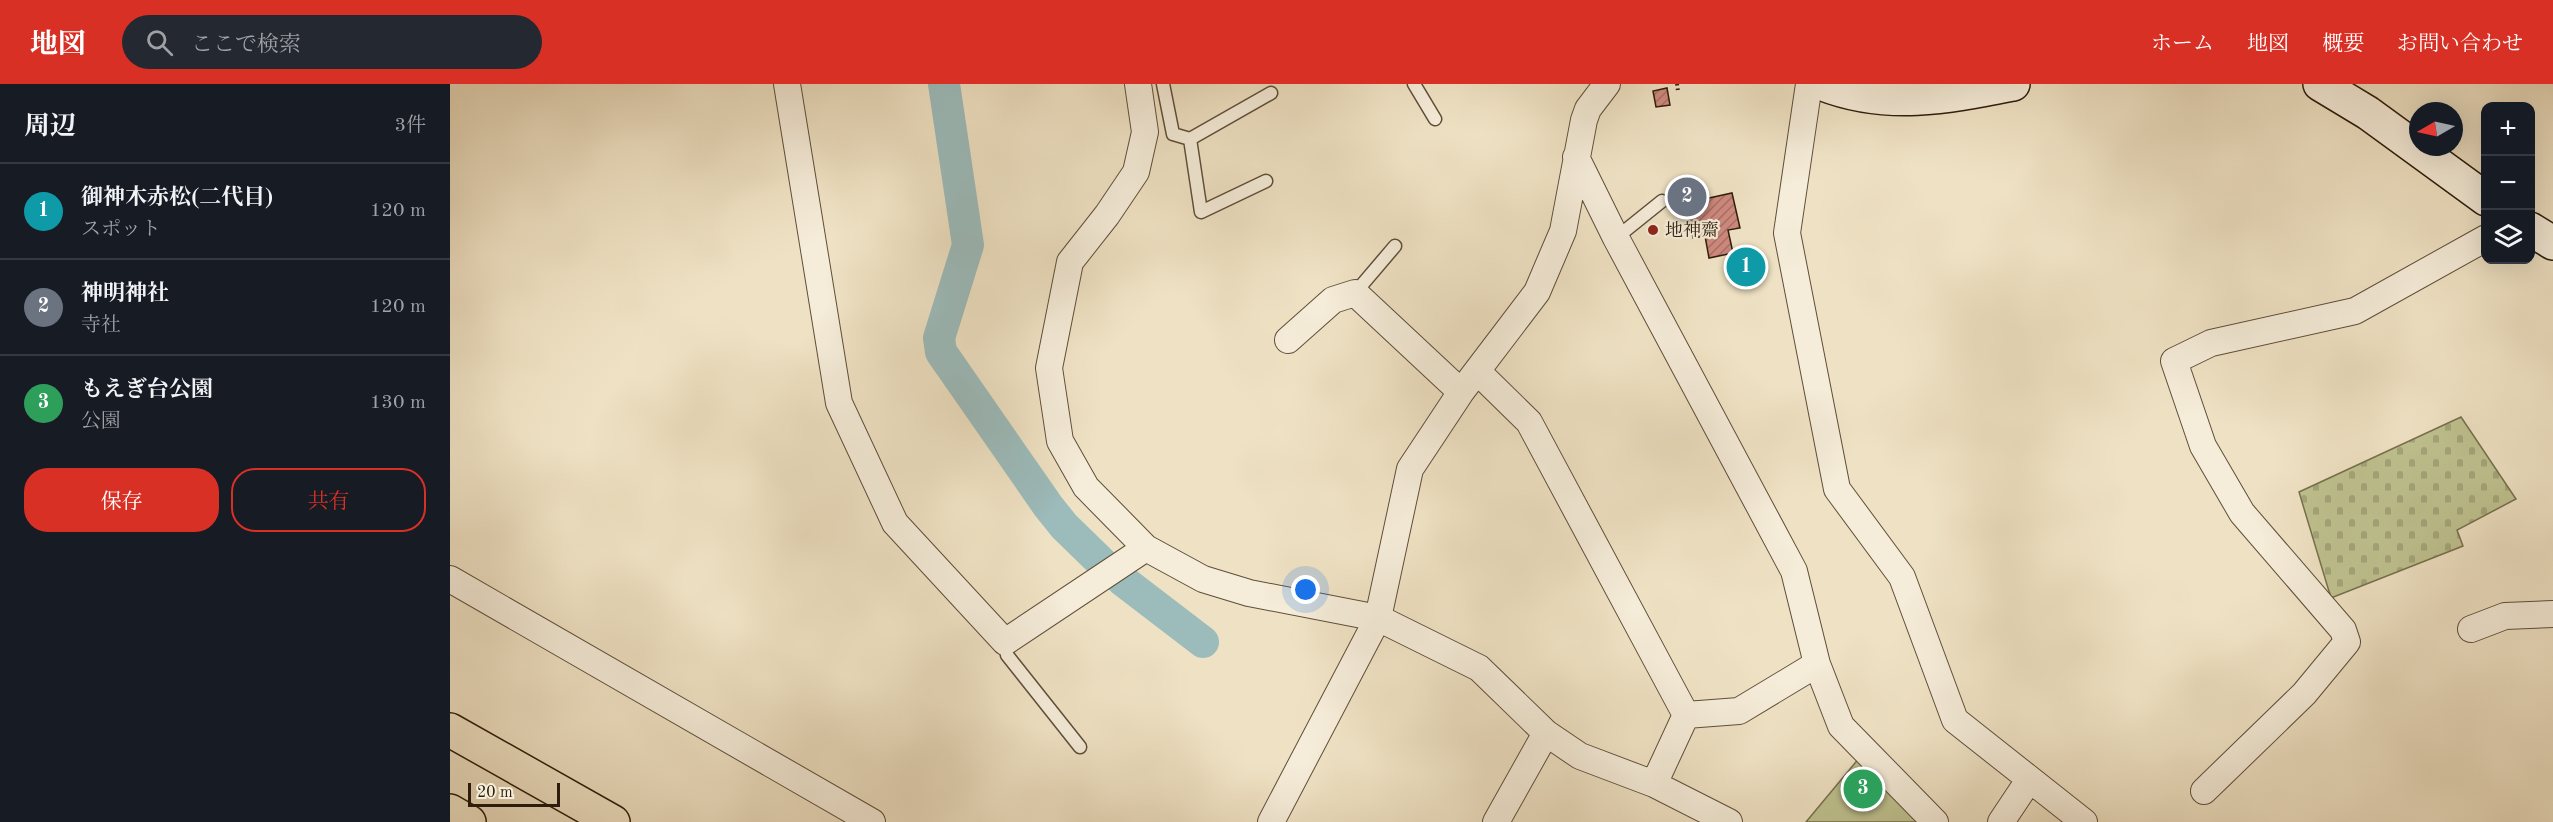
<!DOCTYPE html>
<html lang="ja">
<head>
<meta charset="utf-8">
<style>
	:root { --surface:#171b24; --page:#242831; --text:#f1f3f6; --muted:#9ea1a6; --line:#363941; --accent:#d93025 }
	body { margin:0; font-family:"Old Standard TT","Noto Serif JP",serif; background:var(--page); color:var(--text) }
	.controls { position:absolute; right:18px; top:18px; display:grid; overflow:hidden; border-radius:12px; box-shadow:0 6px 24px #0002 }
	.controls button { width:54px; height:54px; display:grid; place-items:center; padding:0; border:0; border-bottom:2px solid var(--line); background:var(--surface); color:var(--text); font:30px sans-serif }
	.compass { position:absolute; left:1959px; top:18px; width:54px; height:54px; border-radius:50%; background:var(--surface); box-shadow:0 6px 24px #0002; rotate:261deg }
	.scale { position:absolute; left:18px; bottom:15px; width:92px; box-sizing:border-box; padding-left:6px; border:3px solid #2e1d0c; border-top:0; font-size:16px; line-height:21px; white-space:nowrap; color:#2e1d0c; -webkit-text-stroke:4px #f5ecd9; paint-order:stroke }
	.you { position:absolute; left:856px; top:506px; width:21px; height:21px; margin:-15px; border:4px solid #fff; border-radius:50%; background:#1a73e8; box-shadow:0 0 0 9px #1a73e833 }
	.badge { display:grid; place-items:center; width:39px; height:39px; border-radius:50%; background:var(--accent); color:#fff; font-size:20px; font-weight:700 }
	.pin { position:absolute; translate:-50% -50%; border:3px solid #fff; box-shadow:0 2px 6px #0006 }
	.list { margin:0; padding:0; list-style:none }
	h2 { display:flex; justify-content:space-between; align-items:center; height:78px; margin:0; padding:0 24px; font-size:26px }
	h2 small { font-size:20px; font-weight:400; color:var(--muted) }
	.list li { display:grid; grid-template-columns:39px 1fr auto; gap:18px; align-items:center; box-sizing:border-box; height:96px; padding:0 24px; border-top:2px solid var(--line) }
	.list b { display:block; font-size:22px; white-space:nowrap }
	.list p { margin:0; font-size:20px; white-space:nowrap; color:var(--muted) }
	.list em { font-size:20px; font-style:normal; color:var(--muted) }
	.actions { display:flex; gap:12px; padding:18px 24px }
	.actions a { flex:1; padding:14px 0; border:2px solid var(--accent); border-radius:24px; text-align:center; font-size:21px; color:var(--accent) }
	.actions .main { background:var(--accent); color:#fff }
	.icon { flex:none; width:33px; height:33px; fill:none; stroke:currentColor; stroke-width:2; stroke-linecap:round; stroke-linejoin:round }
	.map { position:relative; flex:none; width:2103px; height:738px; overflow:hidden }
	header { display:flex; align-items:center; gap:36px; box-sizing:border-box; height:84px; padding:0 30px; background:var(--accent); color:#fff }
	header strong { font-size:28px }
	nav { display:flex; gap:33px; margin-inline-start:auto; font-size:21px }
	.search { width:420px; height:54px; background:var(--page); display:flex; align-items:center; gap:15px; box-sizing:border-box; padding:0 21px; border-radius:33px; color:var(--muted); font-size:22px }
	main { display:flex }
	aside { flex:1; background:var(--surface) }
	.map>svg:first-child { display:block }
</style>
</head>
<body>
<header>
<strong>地図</strong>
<div class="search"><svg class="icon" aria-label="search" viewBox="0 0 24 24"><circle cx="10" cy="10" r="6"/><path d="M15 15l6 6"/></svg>ここで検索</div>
<nav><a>ホーム</a><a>地図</a><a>概要</a><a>お問い合わせ</a></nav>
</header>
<main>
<aside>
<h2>周辺<small>3件</small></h2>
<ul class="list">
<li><span class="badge" style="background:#0f9aa8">1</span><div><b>御神木赤松(二代目)</b><p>スポット</p></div><em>120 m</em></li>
<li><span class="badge" style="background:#6b7280">2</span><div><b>神明神社</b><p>寺社</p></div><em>120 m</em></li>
<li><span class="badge" style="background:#2e9e5b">3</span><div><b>もえぎ台公園</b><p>公園</p></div><em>130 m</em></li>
</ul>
<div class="actions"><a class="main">保存</a><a>共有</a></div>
</aside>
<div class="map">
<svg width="2103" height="738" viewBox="0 0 2103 738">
	<defs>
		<pattern id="cemetery-stones" width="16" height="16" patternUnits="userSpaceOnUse" patternTransform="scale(1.5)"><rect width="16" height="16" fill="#bfc290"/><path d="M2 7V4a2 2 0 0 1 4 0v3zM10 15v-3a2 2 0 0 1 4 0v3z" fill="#a4a67b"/></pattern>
		<pattern id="building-hatch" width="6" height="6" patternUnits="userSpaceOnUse" patternTransform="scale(1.5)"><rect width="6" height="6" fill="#ce897e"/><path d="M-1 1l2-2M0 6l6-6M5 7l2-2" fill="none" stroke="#a86f66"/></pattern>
	</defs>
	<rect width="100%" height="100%" fill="#efe2c4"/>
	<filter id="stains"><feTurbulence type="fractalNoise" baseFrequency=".00333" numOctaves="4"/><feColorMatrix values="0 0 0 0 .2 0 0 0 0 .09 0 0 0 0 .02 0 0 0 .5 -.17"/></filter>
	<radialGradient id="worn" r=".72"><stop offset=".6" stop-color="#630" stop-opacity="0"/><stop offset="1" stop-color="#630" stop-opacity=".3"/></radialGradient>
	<path fill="url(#cemetery-stones)" stroke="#76704e" stroke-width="1.5" d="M2011 333 2066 415 2007 446 2013 462 1881 514 1849 408Z"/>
	<path fill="#bfc290" stroke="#76704e" stroke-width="1.5" d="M1410 673 1475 738H1356Z"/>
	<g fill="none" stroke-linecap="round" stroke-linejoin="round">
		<path stroke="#9cbcbc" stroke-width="32" d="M494 0 518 161 489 254 491 268 598 422 614 442 652 479
			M672 496 753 558"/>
	</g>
	<path fill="url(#building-hatch)" stroke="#2e1d0c" stroke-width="1.5" d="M1217 4 1220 21 1206 23 1203 7Z
		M1282 109 1290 144 1278 146 1283 169 1259 174 1255 152 1243 154 1236 119Z"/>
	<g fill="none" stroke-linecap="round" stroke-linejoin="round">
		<defs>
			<path id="service" d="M713 0 723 50 740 55 821 9
				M964 0 985 35
				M740 55 751 128 816 97
				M1166 154 1212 117
				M905 209 945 162
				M555 558 557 571 630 663"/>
			<path id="minor" d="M337 0 389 319 445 439 555 558 696 464
				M688 0 695 48 686 88 657 131 620 178 599 284 610 357 636 403 696 464 753 495 799 509 928 534 1029 584 1096 649 1130 672 1204 700 1279 738
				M1359 0 1337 149 1387 405 1452 493 1505 636 1634 738
				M1126 73 1166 154 1344 487 1367 580 1391 642 1485 738
				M838 256 883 216 905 209 1011 308
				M1028 288 1079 338 1236 631
				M0 495 422 738
				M2021 545 2055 532 2103 530
				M1204 700 1236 631 1289 627 1367 580
				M1754 707 1854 610 1897 558 1893 546 1792 429 1753 362 1724 277 1761 259 1905 227 2036 154
				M821 738 928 534 960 385 1011 308 1087 208 1113 147 1134 36 1138 25 1157 0
				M1046 738 1096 649
				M1551 738 1579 696"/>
			<path id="secondary" d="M1373 0C1438 25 1497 13 1563 0
				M1870 0 1918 29 2036 115
				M2080 145 2103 159"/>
			<path id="motorway" d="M0 646 163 738
				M0 727 19 738"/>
		</defs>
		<use href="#service" stroke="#5e4e3a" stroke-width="15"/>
		<use href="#minor" stroke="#5e4e3a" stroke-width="28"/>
		<use href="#secondary" stroke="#2e1d0c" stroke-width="36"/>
		<use href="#motorway" stroke="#2e1d0c" stroke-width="36"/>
		<path stroke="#2e1d0c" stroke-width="4" stroke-dasharray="1.5 3" stroke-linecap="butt" d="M1227 0 1228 7"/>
		<use href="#service" stroke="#f5ecd9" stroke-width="12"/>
		<use href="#minor" stroke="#f5ecd9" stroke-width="26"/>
		<use href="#secondary" stroke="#f5ecd9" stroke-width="33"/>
		<use href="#motorway" stroke="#efe2c4" stroke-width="33"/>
	</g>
	<circle fill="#9d9175" cx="1291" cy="179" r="9"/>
	<circle fill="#8f2418" stroke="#f5ecd9" stroke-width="2" cx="1203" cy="146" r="6"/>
	<g text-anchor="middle" stroke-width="4.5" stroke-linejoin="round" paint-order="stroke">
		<g font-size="18" fill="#2e1d0c" stroke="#f5ecd9" text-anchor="start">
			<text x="1215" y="152">地神齋</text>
		</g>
	</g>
	<rect width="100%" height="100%" filter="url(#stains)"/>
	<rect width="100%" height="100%" fill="url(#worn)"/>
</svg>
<div class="controls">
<button>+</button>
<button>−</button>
<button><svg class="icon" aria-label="layers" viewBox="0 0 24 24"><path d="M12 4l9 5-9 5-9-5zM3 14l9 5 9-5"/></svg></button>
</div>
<svg class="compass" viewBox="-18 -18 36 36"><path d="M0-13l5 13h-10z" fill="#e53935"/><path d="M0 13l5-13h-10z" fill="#9ea1a6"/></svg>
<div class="scale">20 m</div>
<div class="you"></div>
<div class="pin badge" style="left:1296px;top:183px;background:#0f9aa8">1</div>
<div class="pin badge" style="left:1237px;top:113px;background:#6b7280">2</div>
<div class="pin badge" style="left:1413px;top:705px;background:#2e9e5b">3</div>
</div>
</main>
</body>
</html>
